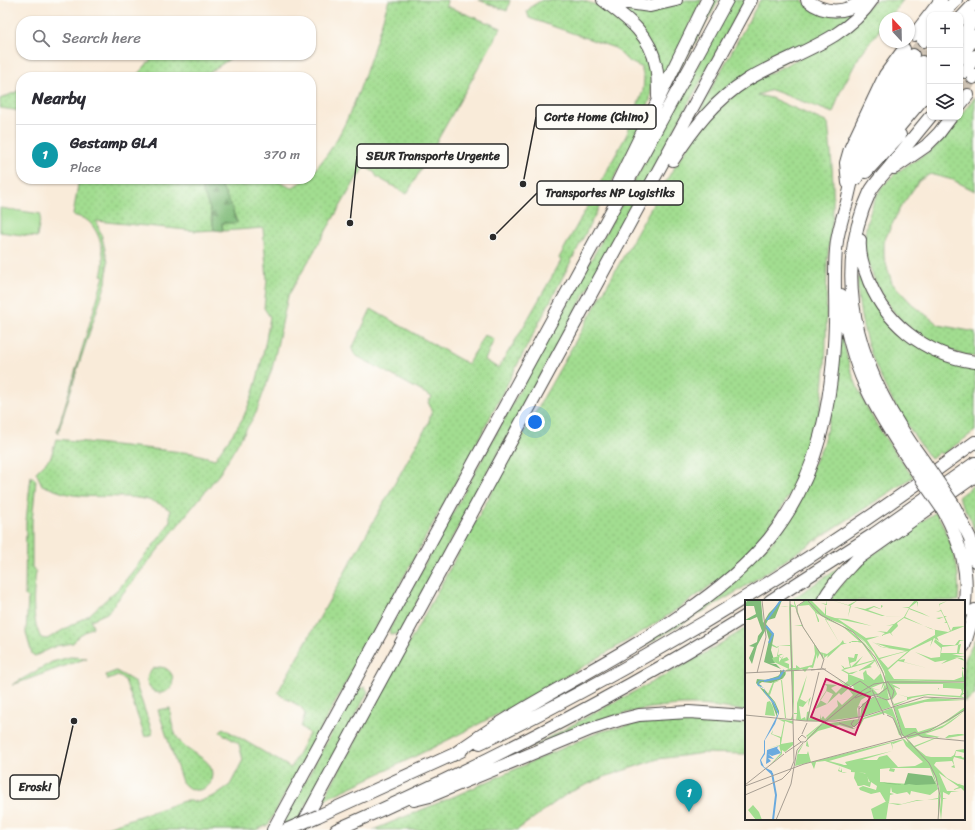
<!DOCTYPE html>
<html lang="en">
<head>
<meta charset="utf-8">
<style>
	:root { --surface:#fff; --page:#f2f2f3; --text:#2b2b33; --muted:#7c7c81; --line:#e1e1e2; --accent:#b5179e }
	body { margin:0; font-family:Sriracha,sans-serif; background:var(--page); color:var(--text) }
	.controls { position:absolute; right:12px; top:12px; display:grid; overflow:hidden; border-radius:8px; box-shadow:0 1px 3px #0004 }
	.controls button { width:36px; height:36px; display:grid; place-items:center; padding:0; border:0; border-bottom:1px solid var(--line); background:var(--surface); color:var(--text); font:20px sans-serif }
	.compass { position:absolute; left:879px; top:12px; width:36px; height:36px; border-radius:50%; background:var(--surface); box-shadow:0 1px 3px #0004; rotate:338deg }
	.you { position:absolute; left:535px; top:422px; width:14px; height:14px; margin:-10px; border:3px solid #fff; border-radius:50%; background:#1a73e8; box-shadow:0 0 0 6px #1a73e833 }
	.badge { display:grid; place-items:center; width:26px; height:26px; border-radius:50%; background:var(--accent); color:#fff; font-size:13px; font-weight:700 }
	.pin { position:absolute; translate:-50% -33px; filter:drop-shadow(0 1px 2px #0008) }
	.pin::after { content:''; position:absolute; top:21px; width:14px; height:12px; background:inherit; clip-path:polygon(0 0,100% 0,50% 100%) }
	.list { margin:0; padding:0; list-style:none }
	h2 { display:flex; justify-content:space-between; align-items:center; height:52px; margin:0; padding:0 16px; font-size:17px }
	h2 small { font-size:13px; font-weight:400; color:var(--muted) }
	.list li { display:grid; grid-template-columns:26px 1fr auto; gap:12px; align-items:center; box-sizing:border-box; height:60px; padding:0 16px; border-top:1px solid var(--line) }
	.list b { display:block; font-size:15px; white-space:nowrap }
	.list p { margin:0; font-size:13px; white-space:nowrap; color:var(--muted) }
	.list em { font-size:13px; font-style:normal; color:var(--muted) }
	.icon { flex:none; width:22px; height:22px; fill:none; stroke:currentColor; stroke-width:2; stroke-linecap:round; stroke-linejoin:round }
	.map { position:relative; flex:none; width:975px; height:830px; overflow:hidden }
	.search { position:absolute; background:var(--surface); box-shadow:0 1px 3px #0004; left:16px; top:16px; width:300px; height:44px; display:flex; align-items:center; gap:10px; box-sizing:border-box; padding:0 14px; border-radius:16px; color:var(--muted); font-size:15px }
	.panel { position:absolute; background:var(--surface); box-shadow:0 1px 3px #0004; left:16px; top:72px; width:300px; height:112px; border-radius:16px }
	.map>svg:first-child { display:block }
</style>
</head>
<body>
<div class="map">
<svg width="975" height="830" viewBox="0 0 975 830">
	<defs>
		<pattern id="grass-dots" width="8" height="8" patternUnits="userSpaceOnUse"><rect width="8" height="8" fill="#a2dd90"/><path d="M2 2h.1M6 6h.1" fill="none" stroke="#8cbe7c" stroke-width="1.8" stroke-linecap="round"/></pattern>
		<pattern id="forest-firs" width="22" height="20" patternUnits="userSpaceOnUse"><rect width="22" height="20" fill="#81bc7a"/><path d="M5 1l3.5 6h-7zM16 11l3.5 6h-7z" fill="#6a9964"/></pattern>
	</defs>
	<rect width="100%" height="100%" fill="#fdfcf7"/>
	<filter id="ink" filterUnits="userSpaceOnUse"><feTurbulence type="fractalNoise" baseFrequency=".025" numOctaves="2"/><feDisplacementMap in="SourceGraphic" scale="8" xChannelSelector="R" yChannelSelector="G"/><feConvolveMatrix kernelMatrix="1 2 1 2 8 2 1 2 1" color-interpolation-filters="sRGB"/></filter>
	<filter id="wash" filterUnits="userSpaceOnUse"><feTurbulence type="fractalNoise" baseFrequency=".012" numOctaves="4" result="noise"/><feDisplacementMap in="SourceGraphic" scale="16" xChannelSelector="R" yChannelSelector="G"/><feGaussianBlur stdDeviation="0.9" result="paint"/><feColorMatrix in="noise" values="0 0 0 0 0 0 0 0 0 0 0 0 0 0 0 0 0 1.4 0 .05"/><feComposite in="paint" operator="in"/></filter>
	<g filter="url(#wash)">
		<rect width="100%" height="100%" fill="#f9ebd9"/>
		<path fill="url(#grass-dots)" stroke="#66845e" d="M389 0H447L446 6 501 28 407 194 377 177 374 172 365 167 358 176 288 296 272 369 256 413 220 473 107 613 91 620 93 627 78 636 73 643 56 646 35 656 32 654 26 633 28 598 25 596 26 521 31 476 36 480 32 522V567L36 572C33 592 31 620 41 638L47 639 89 615 120 587 163 533 170 522V510C141 489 102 501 68 494 59 492 50 488 42 485L36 472 51 457 56 439 192 453 215 459C224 445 235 432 243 418 258 386 264 351 270 317L264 308 267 280 263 228 223 231 222 223 237 222 230 203 218 181 215 179H240L237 183 246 186 253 179H274L291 188 306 179H311V174C352 133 371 54 389 0Z
			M479 0H510L507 11Z
			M542 0H581L603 7 641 38 649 61 652 80 650 100 638 132 470 456 268 825 256 830H98L184 801H200L214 796 230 785 243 760 239 744 220 732 223 728 291 768 309 733 301 727 305 714 301 707 280 695 278 692 428 424 432 410 428 402 432 397 355 355 352 349 371 309 468 364 484 335 494 339 485 360 498 368 517 338 561 261 559 258 626 136 643 91 644 78 641 67 628 61 615 48 529 18 527 11 532 6Z
			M686 0H702L663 80 622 8 677 4Z
			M710 0H719L678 73H675Z
			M733 0H745L400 633 393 635 390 634 389 630Z
			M760 0H802L814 10 863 6 845 24 703 112 701 109 705 100Z
			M876 0H903L889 18H885V23L860 55 840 92 833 113 772 90 757 95 771 98 828 123C831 152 834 180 833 208 833 229 827 249 827 270 825 335 831 405 803 466 787 504 762 543 730 570 690 604 642 632 596 659 508 711 417 757 323 800L545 395 669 176 695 136 718 110 745 86 821 47Z
			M155 55H235L203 77H135Z
			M21 86V111L0 108V99L18 91Z
			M975 97V191L953 180 930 174 919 181 900 208 884 241V257L892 283 913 305 939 325 975 332V357C924 347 893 323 873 276 871 269 867 263 865 256 861 241 869 210 876 197 891 167 922 162 942 140 955 127 963 111 975 97Z
			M79 179H199L211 212 214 230 197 231 96 221 102 237 108 262 106 283 78 367 58 433 57 432 104 276 101 275C107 260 101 232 88 221 85 218 78 217 73 215Z
			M860 277 877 306 897 330 975 366V431L942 455 940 452 931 459C890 403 859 350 857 278Z
			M840 319C843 338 846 358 853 376 867 414 889 445 913 477L738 591 642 647 773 541 822 447 835 399Z
			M975 484V533L971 520 958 497Z
			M936 512C952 541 961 567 958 601H829L848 575 866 559Z
			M840 567 817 601H789Z
			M746 628V711C725 708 703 704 682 705 627 707 579 727 529 748L697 658Z
			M975 638V694L964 702V662Z
			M70 657 87 658 12 685 52 662Z
			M147 680a13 13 0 1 1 26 0a13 13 0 1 1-26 0Z
			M116 671 135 682 153 734 145 737 125 680 118 676 108 680 106 675Z
			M365 687 368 692 293 830H279L354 691Z
			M170 708C171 720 173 734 181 743 193 758 219 757 210 784 201 793 190 792 182 782L158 710Z
			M676 718 724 720 746 723V754L704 753 658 759 604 777 568 793 517 830H373L455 796 599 732 638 723Z"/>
		<path fill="url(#forest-firs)" stroke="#567452" d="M215 179 218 181 230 203 237 223H222L223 231 214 230 211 212 198 180Z"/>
		<path fill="#a2dd90" stroke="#66845e" d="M0 208 41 214 37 237 0 232Z"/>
	</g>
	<g filter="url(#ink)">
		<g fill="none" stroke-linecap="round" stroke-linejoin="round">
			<path stroke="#d0c5b6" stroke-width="12" stroke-dasharray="12 6" stroke-linecap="butt" d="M913 55 923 41
				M922 62 930 51
				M963 92 973 78"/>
			<defs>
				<path id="highway" d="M603 0C627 18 651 35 656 66 658 76 658 87 658 97
					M608 0 650 6 676 0
					M807 0C824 14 846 14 863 0
					M943 15 956 0
					M960 19 975 3
					M914 35 941 0
					M960 38 975 18
					M923 41 930 32
					M960 58 975 36
					M965 72 975 56
					M973 78 975 75
					M960 105 968 95
					M889 139 930 90
					M869 147 890 110 922 62
					M876 149 930 70
					M673 160C693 129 715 100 747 80 789 54 843 43 872 0
					M894 168 926 146 939 133 951 117
					M866 172 900 135
					M856 179 878 141
					M618 182 707 0
					M848 183 846 163 850 149 885 75 904 49
					M860 240C859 251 862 263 866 273 882 322 925 355 975 362
					M841 295C850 369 873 407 914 468
					M923 460C866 383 826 286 870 192 874 184 882 176 888 169 902 151 916 134 930 117
					M953 504 970 538 975 561
					M943 510C961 544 970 571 964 610
					M770 601 874 534 975 463
					M823 601C831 585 844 573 856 560L975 476
					M964 646 975 610
					M480 743C537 717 591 687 646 656 759 592 870 520 975 442
					M453 755C526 701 610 665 684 613 715 592 745 568 769 539 819 478 833 399 835 323 836 296 833 268 837 241 839 228 843 215 847 202 854 171 861 141 876 112 886 92 901 74 913 55
					M414 800 430 796 591 729 619 720 639 715 689 712 746 716
					M318 816 461 751
					M301 827 751 0
					M273 830 727 0
					M336 830C477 768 616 697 746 616"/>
			</defs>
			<use href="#highway" stroke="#4a4845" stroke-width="14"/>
			<use href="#highway" stroke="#fff" stroke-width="12"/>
			<defs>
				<path id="highway-bridge" d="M923 460 953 504
					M914 468 943 510
					M286 830 318 816"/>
			</defs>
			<use href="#highway-bridge" stroke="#4a4845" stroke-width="14" stroke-linecap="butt"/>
			<use href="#highway-bridge" stroke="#fff" stroke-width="12"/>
		</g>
	</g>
	<g transform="translate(745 600)">
		<rect width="220" height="220" fill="#f9ebd9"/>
		<path d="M44 0 45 8V4L50 6 49 3V0L58 27 75 52 82 54 95 44 80 18 71 13 74 20V22H73L70 12 64 5 53 6 61 0 69 9 62 1 66 0 80 14V10L81 5 76 3 81 4V0L82 5H89H81V15L90 18 102 19 127 26 93 19 121 38 136 36 140 33 132 31 142 32 148 25 141 26 149 24 159 17 142 16H137L106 6 103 17 105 6 86 0 103 5 113 0 105 6 120 9 129 6 136 9V5L138 6 135 9 129 7 123 10 140 16 159 17 164 8H157L164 7 170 0 173 2V7L172 2 164 8 177 13 185 17 164 9 160 17 186 29 203 32 205 31 202 23H199L201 22 199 17 194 19 191 18 199 17 196 11 191 12 196 10 194 4 202 1 194 5 199 16H202L200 17 206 31 208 27 220 26 192 37 194 41 189 38 185 47 187 40 166 50 154 60 160 59 159 62 182 68 158 62 151 71 158 62 153 61 143 70 149 79 209 80 217 77V67L220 69H217L220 82 143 80 220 83 218 93H220L216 96 220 98 183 95 167 98 149 106 142 86 148 106 142 90 144 99 142 100 146 107 115 117 117 104 130 97 141 99 131 96 138 90 140 83 136 90 138 83 126 88 135 90 128 89 133 94 122 97 124 95 116 100 112 109 113 117 80 121 73 127 78 124 114 119 112 125 106 128H110L114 125 115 119 147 108 157 134 149 107 187 98 220 100 180 102 153 109 160 128H171L173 132 195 125 220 107V110L204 121 180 133 199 125 220 111 206 122 197 128 180 134 200 138 204 135H206L213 134H217L220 135 202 138 220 141 194 137 170 147 181 156 186 157H206L209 155 211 150H212L220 149V153L211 151 210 156H216L218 158 220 156V160L209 157 208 160 210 168 206 167 209 165 207 161 191 162 189 165 202 178 213 184 220 183 214 184 220 186V192L216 188 207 190 214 187 194 173 202 191H214L206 192 204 195 198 192V198L202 199H198L196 220 195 211 194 220 196 199 194 184 195 201 193 220V199L182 200 193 198 194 187 188 171 193 189 185 195 166 191 165 195 162 192 152 194 147 192 146 187 145 193 149 194 145 195 144 203 157 204 172 200H179L171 201 158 204 153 205 143 203 144 201 141 202 135 192 126 194 115 190 114 188 118 186 131 190 132 186 126 182 125 187 119 185 113 186 112 184 125 182 120 173 106 172V170L95 166 94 170 96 171 97 168V172L102 173H99L93 171 95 166 80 161 71 162 69 169 66 162 159 139 163 143 161 138 165 143 162 137 154 135 148 117 140 113 119 119 115 126 108 129 94 125 73 131 62 140 64 147 61 146 62 138 72 128 62 137 61 136 78 122 51 120 52 114H49V117L46 71H41V74L37 80 41 118 46 119 48 113V119L40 118 36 80 29 83 25 95 23 94 28 82 37 80 41 70 46 68 45 46H34L33 55 36 54H38L34 56 38 59 32 56 34 46 32 48 27 46V47V44L32 47 33 46 45 45 44 7H40L35 6 44 7ZM46 7H50L57 25 49 26H57L69 44 70 54 67 65 55 68 51 65V68H48L47 39V67ZM81 18 97 24 108 32 120 43 132 60 125 49 114 36 120 42 129 53 139 71 142 81 140 74V77L137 69 133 62 139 75 141 87 131 61 120 44 102 28ZM159 18 190 30V35L165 49 130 43 144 48H143L139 47H137L126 41V39V41L136 47 161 51 134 58 122 40 145 33 148 36 146 33 153 26 152 23ZM80 19 97 26 114 41 99 43 98 40 95 44ZM108 41 117 43 129 60 111 65 118 56 106 67 105 63 111 61 113 54H110L109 58 103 57 105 67 99 68V67L96 65 99 69 96 70 103 74V81L99 84 89 76 99 85 91 93 86 88 92 85 79 84 82 86 81 92 70 109 82 104 94 93 96 95 103 89 101 87 104 89 103 86 108 85 109 90 105 87 104 90 108 95 97 105 92 100 93 106 80 119 78 116 76 119 75 114V119L64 118 65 111 62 112 61 120 60 117 56 119 54 106 58 107 64 99 63 106 66 97 61 102 55 99 58 91 62 75 52 103V113H49V71L57 69 60 72 64 67 68 68 72 54V59L75 53 78 60V53L79 58 83 55 82 58 96 45ZM163 51 143 68 135 59 148 55ZM129 61 113 71 127 67 125 66 130 61 136 73 129 80 122 74 121 70 118 73 119 80 103 74H107L113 71 104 73 98 70ZM147 84H198V88H193V90L194 88H202L216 89 217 92 215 96 183 94 163 97 152 94 149 87 156 89ZM81 91 88 94 82 104 75 100ZM152 94 162 97V100L149 104 147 100ZM173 136 177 137H192L169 146 163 139ZM158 140 161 146 178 162 170 166 153 167 142 155 134 157 132 160H117L147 151 100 162 102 165H99L96 164 98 162 96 164 84 161 146 143 148 150 147 143 148 144ZM145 168 144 171 149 172 150 169 145 168H185L191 184H165L163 173 164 184 135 182V169ZM190 39 198 45H210L214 40H220L215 41 213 45 216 44 214 53 220 54H207L220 57H209L217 58 220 61 212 58 196 64 202 60 190 62 170 52 186 58 195 57 196 48 189 42ZM213 45 212 53H196L197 47ZM25 101 28 107 30 116 20 115 22 102ZM33 119 48 121V124L40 121 36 144 48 142V137V145L40 152 37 150V154L24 166 36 153 34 145 21 149 35 145V138L26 134 28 130 27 134 36 137 39 122ZM59 143 53 154H62L63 151 66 162 50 166 53 151Z" fill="#a2dd90" fill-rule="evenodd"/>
		<path d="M2 0 16 1 18 23 24 13 37 0 30 18 23 20 21 24 29 35 26 50 30 63 25 64H31L36 69 19 62 24 40 21 29 12 46 7 64 4 58 9 47 4 46 12 42 13 36 17 31 12 17 5 20H0L11 14 9 6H0ZM35 70 40 72V70V75L37 79 26 83 17 82 14 84 17 86H13L20 90 30 102 34 111V115L29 102 19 92 27 102 29 105 32 112V117L26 101 11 83 12 79 21 80 33 76 35 74ZM163 173 187 176 191 184 171 185 164 184 163 180 164 184 159 185 145 184 134 182 159 185Z" fill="#81bc7a"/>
		<path d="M39 55 37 59 42 57 44 60 39 62 44 64V69L29 62 27 58 34 56V62ZM8 205 14 212 17 220H11L3 210Z" fill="#a2dd90"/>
		<path d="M110 171 122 174 124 184 113 186 109 178ZM144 200 141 220H129L126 209Z" fill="#a2dd90"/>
		<path d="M15 80H23L15 81 13 84 19 88 20 92 29 102 34 113 30 124 20 140V154L16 160 19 167 27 171 28 176 16 165 15 160 19 153V141L33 114 27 102 19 92V88L13 86 12 84 13 82ZM34 146 32 148 36 153 27 156 23 154 29 159 23 158 26 161 21 164 22 150Z" fill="#6baade"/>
		<path fill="none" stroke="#6baade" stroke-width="2" d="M22 20 36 0M21 26 28 34 24 43M19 81 34 78 39 70M27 173 31 195 28 220"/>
		<path fill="none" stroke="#a79e93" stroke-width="1" d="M61 0 52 6V12L58 27 79 59 76 69 66 70M62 0 76 15 108 32 130 57 138 73 157 134 184 163 191 177 195 196 193 220M77 68 106 87M0 73 81 69M12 73 21 37 17 0M105 87 115 81 126 89M127 90 139 115M122 97 134 94 142 88M110 98 126 91M123 100 131 96 142 100 147 98 149 91 142 81M114 109 123 100M0 115 61 121H91L120 116 179 97 220 99M142 115 148 118 157 138 170 132 177 137 220 141M109 120 106 124 109 127 114 122V106M62 121 74 72M94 123 108 128M57 134 62 123M61 138 57 135 53 139 56 142H60L75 126 117 91 129 84 143 82H220M40 153 56 142M0 185 39 154M0 186 59 164 184 131 220 110M0 195 37 179 45 171 49 161 45 0M31 220 46 184 52 150 58 143"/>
		<path fill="#c2185b" fill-opacity="0.15" stroke="#c2185b" stroke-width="2" d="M81 79 125 97 110 135 66 117Z"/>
		<rect width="220" height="220" fill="none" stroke="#2b2b2b" stroke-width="2"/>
	</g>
	<path fill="none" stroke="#2b2b2b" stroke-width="1.5" d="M523 184L536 117M350 223L357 156M493 237L537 193M74 721L59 787"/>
	<g fill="#2b2b2b" stroke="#fdfcf7" stroke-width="1.5">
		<circle cx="523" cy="184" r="4"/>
		<circle cx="350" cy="223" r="4"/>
		<circle cx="493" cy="237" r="4"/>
		<circle cx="74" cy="721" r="4"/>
	</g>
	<g fill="#fdfcf7" stroke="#2b2b2b" stroke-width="1.5">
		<rect x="536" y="105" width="120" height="24" rx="4"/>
		<rect x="357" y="144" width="151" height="24" rx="4"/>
		<rect x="537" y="181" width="146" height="24" rx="4"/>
		<rect x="10" y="775" width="49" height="24" rx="4"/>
	</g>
	<g font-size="12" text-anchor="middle" font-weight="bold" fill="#2b2b2b">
		<text x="596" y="121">Corte Home (Chino)</text>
		<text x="433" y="160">SEUR Transporte Urgente</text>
		<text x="610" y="197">Transportes NP Logistiks</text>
		<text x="35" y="791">Eroski</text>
	</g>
</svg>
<div class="controls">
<button>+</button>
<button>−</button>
<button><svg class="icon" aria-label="layers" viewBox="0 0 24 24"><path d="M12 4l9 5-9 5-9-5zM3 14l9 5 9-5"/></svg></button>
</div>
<svg class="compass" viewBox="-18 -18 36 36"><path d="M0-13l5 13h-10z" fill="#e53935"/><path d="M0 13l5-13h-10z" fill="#7c7c81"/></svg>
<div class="you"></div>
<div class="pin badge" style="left:689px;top:812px;background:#0f9aa8">1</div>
<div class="search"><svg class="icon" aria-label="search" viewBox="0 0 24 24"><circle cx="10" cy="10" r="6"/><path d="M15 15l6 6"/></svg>Search here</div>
<section class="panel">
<h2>Nearby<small></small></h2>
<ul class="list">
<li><span class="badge" style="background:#0f9aa8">1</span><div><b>Gestamp GLA</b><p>Place</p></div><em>370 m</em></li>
</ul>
</section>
</div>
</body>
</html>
